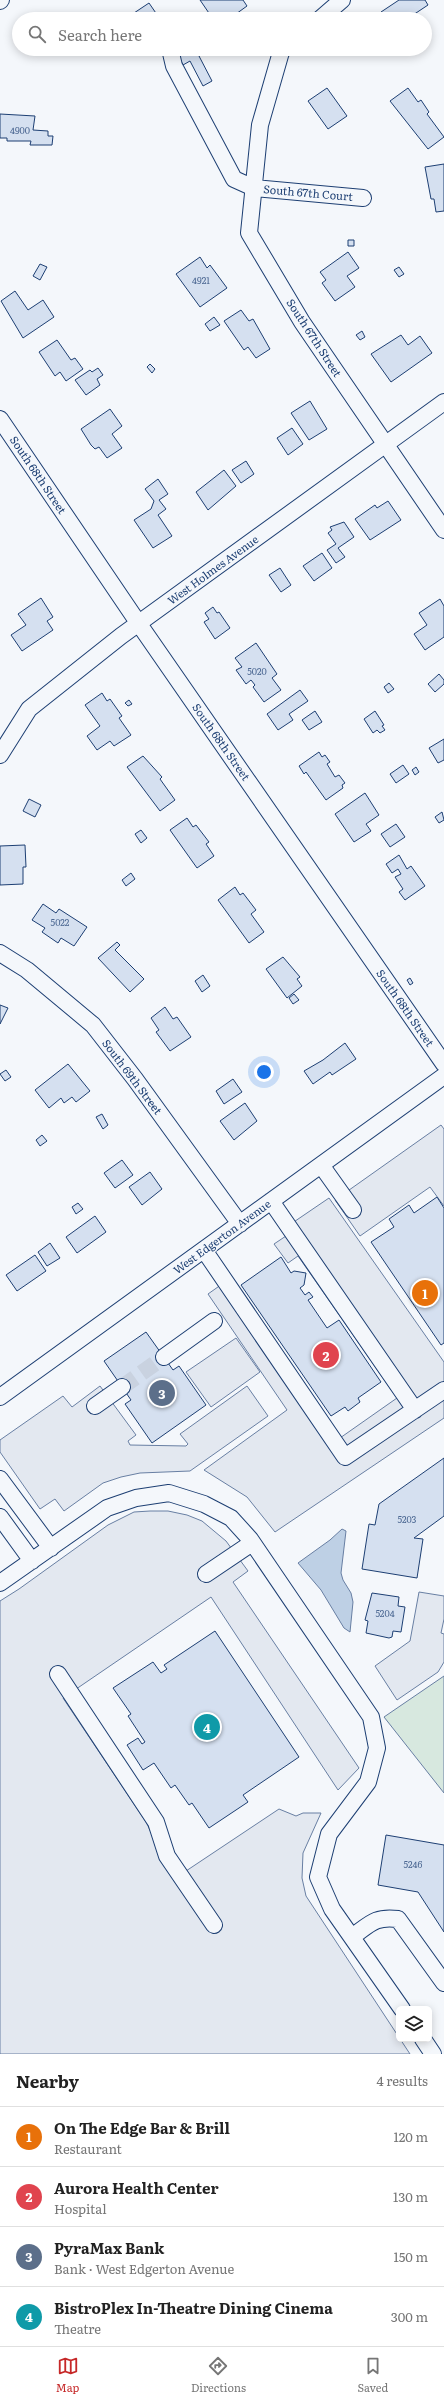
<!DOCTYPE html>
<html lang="en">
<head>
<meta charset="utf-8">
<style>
	:root { --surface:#fff; --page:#f6f6f6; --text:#222; --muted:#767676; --line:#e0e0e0; --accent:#c62828 }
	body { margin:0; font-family:Literata,serif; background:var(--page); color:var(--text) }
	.controls { position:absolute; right:12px; bottom:12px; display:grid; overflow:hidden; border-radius:6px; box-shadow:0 2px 10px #0003 }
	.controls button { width:36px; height:36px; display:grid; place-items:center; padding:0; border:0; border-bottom:1px solid var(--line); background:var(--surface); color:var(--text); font:20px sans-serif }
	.you { position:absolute; left:264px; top:1072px; width:14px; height:14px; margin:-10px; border:3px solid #fff; border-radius:50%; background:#1a73e8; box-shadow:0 0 0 6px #1a73e833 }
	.badge { display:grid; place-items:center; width:26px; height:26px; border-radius:50%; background:var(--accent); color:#fff; font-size:13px; font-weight:700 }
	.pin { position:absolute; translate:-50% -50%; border:2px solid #fff; box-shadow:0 1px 4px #0006 }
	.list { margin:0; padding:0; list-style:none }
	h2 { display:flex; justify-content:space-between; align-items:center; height:52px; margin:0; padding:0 16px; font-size:17px }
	h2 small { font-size:13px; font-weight:400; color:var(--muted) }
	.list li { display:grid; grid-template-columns:26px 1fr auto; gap:12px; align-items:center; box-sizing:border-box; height:60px; padding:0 16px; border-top:1px solid var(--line) }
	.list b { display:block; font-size:15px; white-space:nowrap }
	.list p { margin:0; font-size:13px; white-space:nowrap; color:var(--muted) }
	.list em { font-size:13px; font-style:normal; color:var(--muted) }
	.icon { flex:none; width:22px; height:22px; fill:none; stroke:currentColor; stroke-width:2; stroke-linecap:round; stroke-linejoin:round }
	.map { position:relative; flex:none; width:444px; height:2054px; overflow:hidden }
	.search { position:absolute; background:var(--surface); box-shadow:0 2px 10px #0003; left:12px; right:12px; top:12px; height:44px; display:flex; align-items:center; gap:10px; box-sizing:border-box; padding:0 14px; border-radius:22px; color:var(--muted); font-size:15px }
	.sheet { height:292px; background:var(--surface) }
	nav { display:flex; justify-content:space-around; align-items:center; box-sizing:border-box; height:56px; border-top:1px solid var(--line); background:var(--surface); font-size:11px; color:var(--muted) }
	nav a { display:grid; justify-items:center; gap:2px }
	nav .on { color:var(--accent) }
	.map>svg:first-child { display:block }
</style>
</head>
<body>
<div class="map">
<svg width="444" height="2054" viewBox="0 0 444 2054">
	<rect width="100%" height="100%" fill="#f4f7fb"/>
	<path fill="#d7e8df" stroke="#687fa3" d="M444 1676V1793L384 1717Z"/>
	<path fill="#e3e8f0" stroke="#687fa3" d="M441 1125 444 1129V1206L430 1187 360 1236 335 1200Z
		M329 1198 444 1362V1418L275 1532 247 1497 204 1470 287 1410 208 1294 232 1277 340 1438 397 1398 298 1256 288 1263 274 1244 286 1236 282 1230Z
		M236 1338 260 1372 211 1407 186 1372Z
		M100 1386 136 1435 128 1441 130 1445 186 1446 188 1444 180 1434 247 1386 268 1416 190 1471 140 1473 121 1477 103 1483 64 1511 55 1499 40 1509 0 1452V1440L63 1396 72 1407Z
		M150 1511H168L187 1515 202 1521 226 1541 248 1571 233 1582 359 1768 338 1790 211 1597 63 1698 146 1822 174 1879 279 1809 296 1816 303 1813H321L303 1853 302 1878 306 1896 410 2054H0V1601L19 1589 108 1525 134 1512Z
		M419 1592 444 1596V1619L441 1633 444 1634V1662L438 1672 397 1700 375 1666 410 1641Z"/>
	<path fill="#bed0e5" stroke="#687fa3" d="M342 1529 346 1531 341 1573 343 1580 351 1593 353 1602 350 1632 344 1628 321 1590 298 1563 330 1540Z"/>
	<path fill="#d5e0f0" stroke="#1d3f73" d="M200 0H243L247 6 229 19 224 13 213 19Z
		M399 0H425L428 5 407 19H386L381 12Z
		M149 3 160 19H125Z
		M175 49H199L202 55 199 56 212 81 203 86 190 61 183 65Z
		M327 88 347 116 328 129 308 101Z
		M408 88 418 102 421 100 429 112 427 114 444 137 428 149 390 101Z
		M0 114 35 116 33 130 48 131V136H53L52 145H30L31 141H7V138H0Z
		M444 164V211L436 212 434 199H431L425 167Z
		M348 240H354V246H348Z
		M348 252 359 268 347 276 355 287 335 301 322 283 326 280 320 272Z
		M200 257 207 268 210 265 227 288 200 307 176 274Z
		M40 264 47 267 40 280 33 276Z
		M399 267 404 274 399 277 394 270Z
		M15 291 28 310 43 300 54 317 23 338 1 301Z
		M241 310 249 321 253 319 270 349 256 358 248 347 244 350 224 321Z
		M214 317 220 325 210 331 205 324Z
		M362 331 365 337 360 340 356 335Z
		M401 335 408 345 420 336 432 353 391 382 371 354Z
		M57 340 71 360 75 358 83 369 66 381 60 372 55 376 39 352Z
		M150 364 155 369 152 373 147 367Z
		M98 368 103 375 97 379 100 385 86 395 75 380 90 370 92 372Z
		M310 401 327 429 309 440 291 413Z
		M110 409 122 426 112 434 122 448 107 458 99 447 95 449 91 445 81 429Z
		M292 428 303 444 288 455 277 438Z
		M246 461 254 474 241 483 232 470Z
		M224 470 236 486 208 510 196 492Z
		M158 479 168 494 159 500 166 509 158 515 172 536 153 548 134 520 151 509 154 501 145 489Z
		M388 501 401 520 370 540 355 519 375 505 377 508Z
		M344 522 354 537 338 548 345 557 336 563 327 550 336 544 328 533 332 530 330 527Z
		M322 553 332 568 314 581 303 566Z
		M280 568 291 585 281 592 269 575Z
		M41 598 53 617 47 621 53 630 22 651 11 635 26 625 18 614Z
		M440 599 444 606V637L425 650 414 634 427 625 419 613Z
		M213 607 217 613 219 612 230 628 215 639 204 622 209 619 205 613Z
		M256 643 277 674 272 678 281 690 264 702 253 687 255 685 251 680 246 684 236 670 242 667 235 658Z
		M439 674 444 680V684L435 692 428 684Z
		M389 683 394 689 388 693 384 687Z
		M300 690 308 701 289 714 293 720 278 730 267 714Z
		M102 693 107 701 110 699 122 716 119 718 131 735 114 746 110 741 97 750 87 736 100 726 85 705Z
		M129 700 132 704 128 706 125 703Z
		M315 711 322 722 309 730 302 720Z
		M375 711 384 725 382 726 385 730 380 733 377 730 373 733 364 719Z
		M444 739V760L438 763 429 748Z
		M319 752 322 757 325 755 330 762 327 764 335 777 339 775 345 783 342 785 343 788 326 800 306 772 304 774 299 766Z
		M143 756 162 777 160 779 175 800 160 811 127 767Z
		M403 765 409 774 396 783 390 774Z
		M416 767 419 772 415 775 412 770Z
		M365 793 379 815 366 824 371 831 354 842 335 814Z
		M29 799 41 805 35 817 23 811Z
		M442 812 444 820 439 823 435 817Z
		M187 818 193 827 196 825 209 842 206 844 214 856 197 868 170 830Z
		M396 824 405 837 390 847 381 834Z
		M141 830 147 838 141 843 135 834Z
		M25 845 26 867H23V884L0 885V846Z
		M399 855 407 869 411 866 425 886 405 900 399 892 403 889 395 877 401 874 398 869 392 873 386 864Z
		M131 873 135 879 126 886 122 880Z
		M235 887 240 895 243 893 256 910 251 914 264 932 249 943 218 900Z
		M43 904 56 913 59 909 87 927 74 946 61 938 58 943 42 932 45 928 32 920Z
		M117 942 120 945 115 950 144 979 130 992 98 958Z
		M283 957 300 977 297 979 302 986 287 998 266 969Z
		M203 975 210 986 202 992 195 981Z
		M410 978 413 983 410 985 407 980Z
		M294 994 299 1000 293 1004 289 998Z
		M0 1005 8 1008 0 1024Z
		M165 1007 173 1019 177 1017 191 1037 170 1051 156 1032 159 1030 151 1018Z
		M345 1043 356 1059 332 1075 330 1072 313 1084 304 1071 323 1060Z
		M68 1064 90 1091 76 1102 72 1097 64 1103 61 1098 49 1108 35 1090Z
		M6 1070 11 1077 5 1081 0 1074Z
		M233 1079 242 1092 224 1104 216 1091Z
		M245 1103 257 1121 234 1140 220 1121Z
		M102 1114 108 1125 103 1129 96 1117Z
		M42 1135 47 1141 40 1146 36 1140Z
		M122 1160 133 1175 115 1188 104 1173Z
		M150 1172 162 1189 142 1205 129 1187Z
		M437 1197 444 1208V1343L441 1345 371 1242 394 1227 389 1219 409 1205 414 1213Z
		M78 1203 83 1209 76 1214 72 1207Z
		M95 1216 106 1232 77 1253 66 1237Z
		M50 1243 60 1258 47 1266 38 1252Z
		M35 1255 46 1271 17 1291 6 1275Z
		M281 1257 291 1273 294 1271 306 1273 304 1285 300 1288 305 1295 309 1292 313 1297 308 1300 327 1328 339 1320 381 1382 358 1398 360 1402 348 1411 345 1407 331 1416 241 1285Z
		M146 1332 173 1370 179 1366 206 1405 152 1443 125 1404 131 1400 104 1361Z
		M444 1458V1516L414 1538 423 1539 417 1578 362 1569 369 1524 375 1525 379 1504Z
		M372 1593 399 1597 398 1606 405 1607 401 1632 393 1631 392 1637 389 1638 366 1633 368 1621 365 1620Z
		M215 1631 299 1757 243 1795 248 1802 209 1828 192 1803 189 1805 175 1785 171 1788 154 1763 143 1770 127 1745 138 1738 142 1744 145 1742 128 1716 131 1714 113 1688 153 1662 161 1673 167 1669 164 1665Z
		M386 1835 444 1845V1932L418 1892 378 1885Z"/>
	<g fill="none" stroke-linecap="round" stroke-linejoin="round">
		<path stroke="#c9d2e0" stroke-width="16" stroke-dasharray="16 8" stroke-linecap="butt" d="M122 1387 164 1357"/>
		<defs>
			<path id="minor" d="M0 1 1 0
				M320 19 342 0
				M170 49 174 66 234 179 254 188 363 198
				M284 49 281 52 260 125 249 233 302 322 444 530
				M0 419 139 624 444 1064
				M0 755 29 709 121 636 444 402
				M0 953 27 970 93 1025 135 1079 240 1224
				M321 1165 353 1210
				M271 1201 415 1410
				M204 1250 345 1457 444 1390
				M164 1357 214 1321
				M0 1397 444 1076
				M95 1406 122 1387
				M0 1479 51 1548
				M0 1517 32 1561
				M206 1574 252 1543
				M0 1583 107 1508 136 1498 169 1493 204 1504 231 1518 250 1539 371 1717 377 1748 368 1782 329 1834 318 1877 332 1909 402 2009
				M58 1674 156 1822 167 1856 214 1925
				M352 1937C370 1924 375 1916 398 1919L444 1983
				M423 2039 433 2054"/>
		</defs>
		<use href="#minor" stroke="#1d3f73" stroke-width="18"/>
		<use href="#minor" stroke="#f4f7fb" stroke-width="16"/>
	</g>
	<g text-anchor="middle" stroke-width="3" stroke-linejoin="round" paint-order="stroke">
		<g font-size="9" fill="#4b6792">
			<text x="20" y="134">4900</text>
			<text x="201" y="284">4921</text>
			<text x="257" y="675">5020</text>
			<text x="60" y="926">5022</text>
			<text x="407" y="1523">5203</text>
			<text x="385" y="1617">5204</text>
			<text x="413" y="1868">5246</text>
		</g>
		<g font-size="11" fill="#1d3f73" stroke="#f4f7fb">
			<text transform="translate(308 193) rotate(5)" y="4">South 67th Court</text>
			<text transform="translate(314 338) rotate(57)" y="4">South 67th Street</text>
			<text transform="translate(38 475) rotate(56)" y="4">South 68th Street</text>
			<text transform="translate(213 570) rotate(-36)" y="4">West Holmes Avenue</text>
			<text transform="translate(221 742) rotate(55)" y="4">South 68th Street</text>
			<text transform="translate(405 1008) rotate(55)" y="4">South 68th Street</text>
			<text transform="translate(132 1077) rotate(53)" y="4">South 69th Street</text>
			<text transform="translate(222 1237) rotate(-36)" y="4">West Edgerton Avenue</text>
		</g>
	</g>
</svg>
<div class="controls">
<button><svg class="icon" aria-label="layers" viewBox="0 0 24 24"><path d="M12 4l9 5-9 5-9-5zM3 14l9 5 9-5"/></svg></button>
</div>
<div class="you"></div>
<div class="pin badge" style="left:425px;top:1293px;background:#e8710a">1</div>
<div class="pin badge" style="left:326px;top:1355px;background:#e0444e">2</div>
<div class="pin badge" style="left:162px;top:1393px;background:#5c6f8a">3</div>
<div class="pin badge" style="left:207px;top:1727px;background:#0f9aa8">4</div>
<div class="search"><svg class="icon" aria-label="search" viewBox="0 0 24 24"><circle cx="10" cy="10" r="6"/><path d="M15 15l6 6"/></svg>Search here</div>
</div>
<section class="sheet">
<h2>Nearby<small>4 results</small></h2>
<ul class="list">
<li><span class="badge" style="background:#e8710a">1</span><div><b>On The Edge Bar &amp; Brill</b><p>Restaurant</p></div><em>120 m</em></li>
<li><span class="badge" style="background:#e0444e">2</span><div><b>Aurora Health Center</b><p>Hospital</p></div><em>130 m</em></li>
<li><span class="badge" style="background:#5c6f8a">3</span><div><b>PyraMax Bank</b><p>Bank · West Edgerton Avenue</p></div><em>150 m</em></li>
<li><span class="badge" style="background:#0f9aa8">4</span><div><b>BistroPlex In-Theatre Dining Cinema</b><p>Theatre</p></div><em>300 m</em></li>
</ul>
</section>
<nav>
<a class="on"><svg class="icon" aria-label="map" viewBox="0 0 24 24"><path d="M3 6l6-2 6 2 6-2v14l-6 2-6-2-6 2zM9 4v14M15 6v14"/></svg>Map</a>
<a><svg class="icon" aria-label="directions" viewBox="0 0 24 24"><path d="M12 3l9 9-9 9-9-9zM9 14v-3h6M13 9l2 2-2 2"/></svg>Directions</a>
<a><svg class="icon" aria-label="saved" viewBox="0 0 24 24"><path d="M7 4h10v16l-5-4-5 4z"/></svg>Saved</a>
</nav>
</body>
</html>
